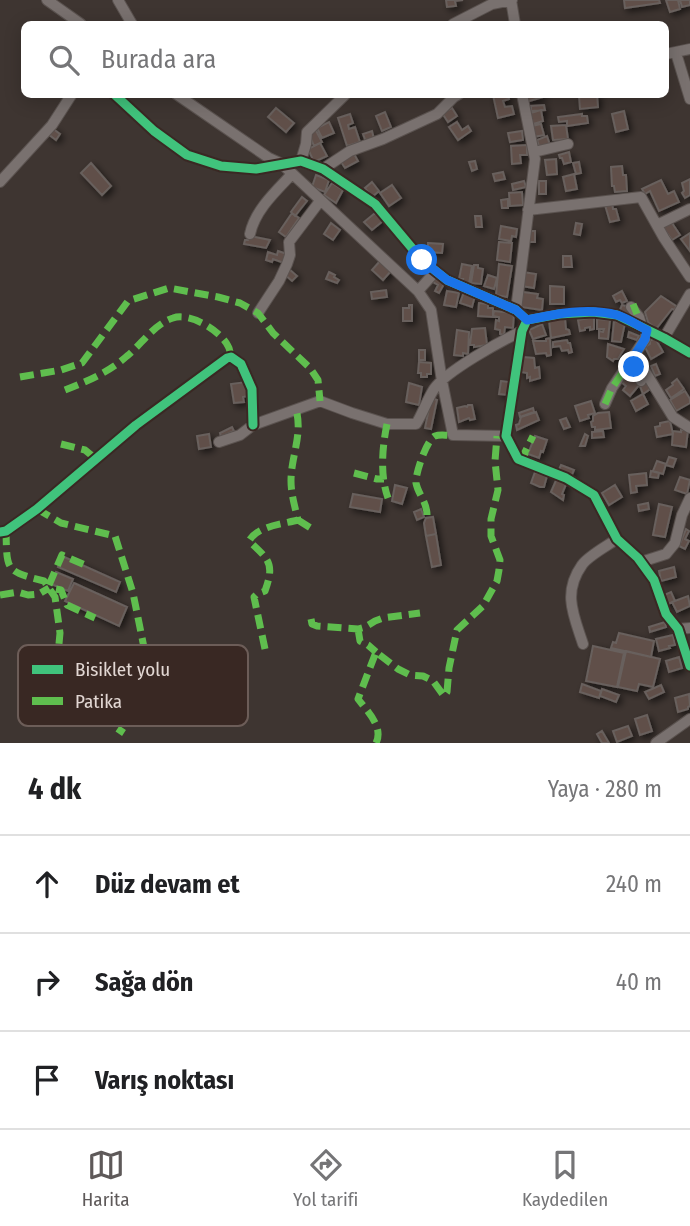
<!DOCTYPE html>
<html lang="tr">
<head>
<meta charset="utf-8">
<style>
	:root { --surface:#fff; --page:#f2f2f2; --text:#202124; --muted:#757577; --line:#e0e0e0; --accent:#5e5959 }
	body { margin:0; font-family:"Fira Sans Condensed",sans-serif; background:var(--page); color:var(--text) }
	.stop { position:absolute; width:21px; height:21px; margin:-16px; border:5px solid #1a73e8; border-radius:50%; background:#fff }
	.stop.end { background:#1a73e8; border-color:#fff; box-shadow:0 2px 7px #0008 }
	.list { margin:0; padding:0; list-style:none }
	h2 { display:flex; justify-content:space-between; align-items:center; height:91px; margin:0; padding:0 28px; font-size:30px }
	h2 small { font-size:23px; font-weight:400; color:var(--muted) }
	.list li { display:grid; grid-template-columns:46px 1fr auto; gap:21px; align-items:center; box-sizing:border-box; height:98px; padding:0 28px; border-top:2px solid var(--line) }
	.list b { display:block; font-size:26px; white-space:nowrap }
	.list em { font-size:23px; font-style:normal; color:var(--muted) }
	.icon { flex:none; width:38px; height:38px; fill:none; stroke:currentColor; stroke-width:2; stroke-linecap:round; stroke-linejoin:round }
	.map { position:relative; flex:none; width:690px; height:743px; overflow:hidden }
	.search { position:absolute; background:var(--surface); box-shadow:0 4px 18px #0003; left:21px; right:21px; top:21px; height:77px; display:flex; align-items:center; gap:18px; box-sizing:border-box; padding:0 24px; border-radius:10px; color:var(--muted); font-size:26px }
	.sheet { height:385px; background:var(--surface) }
	nav { display:flex; justify-content:space-around; align-items:center; box-sizing:border-box; height:98px; border-top:2px solid var(--line); background:var(--surface); font-size:19px; color:var(--muted) }
	nav a { display:grid; justify-items:center; gap:4px }
	nav .on { color:var(--accent) }
	.map>svg:first-child { display:block }
</style>
</head>
<body>
<div class="map">
<svg width="690" height="743" viewBox="0 0 690 743">
	<defs>
		<filter id="shadow"><feDropShadow dx="3" dy="3" stdDeviation="3.5" flood-color="#0009"/></filter>
	</defs>
	<rect width="100%" height="100%" fill="#3e3531"/>
	<path fill="#614f49" stroke="#68605d" stroke-width="2" filter="url(#shadow)" d="M446 0H463L455 1 456 6 447 7Z
		M624 0H659L660 3 625 8Z
		M666 0H678L680 9 670 12Z
		M680 0H690V5L682 7Z
		M496 94H508L509 99 503 101 505 107 512 106 514 114 498 118 493 95Z
		M524 94H542L543 97 526 102Z
		M597 94 598 107 580 109 579 96Z
		M544 105 545 110 531 111V106Z
		M276 108 294 123 286 132 268 117Z
		M452 108 457 116 448 122 442 113Z
		M541 110 543 121 530 125 527 114Z
		M624 111 628 129 616 132 612 114Z
		M385 112 391 127 382 131 376 116Z
		M350 114 353 123 348 125 349 129 355 127 360 142 347 146 338 118Z
		M582 114V116H587L588 123 567 126V121L559 122 558 117Z
		M329 122 334 133 322 138 317 128Z
		M457 122 462 130 468 126 471 131 458 140 449 127Z
		M541 124 544 135 534 137 532 126Z
		M566 125 568 139 553 140 551 126Z
		M314 127 322 142 314 146 307 130Z
		M52 128 60 134 56 140 48 134Z
		M372 131 374 139 366 142 363 134Z
		M522 131 523 140 510 142 508 133Z
		M547 136 550 145 540 149 537 140Z
		M320 143 327 156 314 162 308 149Z
		M527 145V155H520L521 163 512 164 511 146Z
		M353 152 358 161 345 168 339 159Z
		M569 152 571 162 564 164 562 158H560L559 155Z
		M556 159 557 174 547 175 545 160Z
		M475 161 477 169 472 171 469 162Z
		M579 162 581 173 576 174 573 163Z
		M91 163 111 186 102 195 81 173Z
		M622 166 623 175H626L627 191 615 192 614 186H612L611 167Z
		M503 172 505 179 495 181 493 174Z
		M574 174 577 189 566 191 563 177Z
		M316 175 329 180 325 192 312 187Z
		M690 179V195L685 198 682 193 684 191 682 183Z
		M661 180 668 194 674 191 679 202 659 211 650 191 645 194 642 189Z
		M524 181 526 187 513 190 512 184Z
		M539 181H546V194H539Z
		M372 182 379 191 372 197 365 188Z
		M332 183 343 190 336 203 324 195Z
		M392 185 401 198 389 206 380 193Z
		M522 192 523 205 510 206 509 193Z
		M302 197 307 201 295 216 291 212Z
		M508 199V208H502L501 200Z
		M612 203 613 209H616L619 220 610 222 605 205Z
		M292 213 299 218 286 237 279 232Z
		M375 213 383 221 372 230 364 222Z
		M475 216H481L482 227H476Z
		M670 220 680 235 672 240 662 226Z
		M331 223 340 230 333 240 324 234Z
		M576 223 582 224 580 235 574 234Z
		M501 226 517 229 516 237 512 236 511 241 499 239Z
		M527 231H535V242H526Z
		M690 233V251L681 239Z
		M250 236 270 240 266 248 244 244 245 240H248Z
		M499 242 512 243 510 262 497 260Z
		M428 243 443 244 442 253 428 252Z
		M278 251 287 254 284 263 273 259 272 262 266 260 268 252 277 255Z
		M563 256H571L572 267H563Z
		M380 261 391 271 383 280 372 270Z
		M462 264 472 266 469 284 462 282 463 279H459Z
		M499 264 512 266 507 297 496 295Z
		M474 265H478V268L483 269 481 284 471 283Z
		M289 269 297 276 292 281 284 274Z
		M329 272 335 275 334 277 339 280 337 283 326 279Z
		M523 272 536 274 534 288 521 286Z
		M488 275 497 278 494 289 484 286Z
		M435 278 444 284 439 293 435 291 438 285 433 282Z
		M550 286 564 287V304H550Z
		M386 290 387 297 372 299 371 292Z
		M447 291 459 293 456 307 444 305Z
		M622 291 627 301 622 303 620 300 616 302 613 296Z
		M464 292 475 296 472 307 460 303Z
		M523 292 538 294 537 298 543 299 542 310 521 307Z
		M661 296 676 306 675 310 672 309 656 329 648 322 645 312Z
		M479 303 488 304V308H493V317L478 316Z
		M409 305H412V321H403V308H409Z
		M622 305 629 307 634 318 619 312Z
		M494 311 514 313 513 328 505 327 504 335 500 334V330L495 329 496 320 499 321V317L493 316Z
		M594 317V329L590 330V327L585 328V330L580 331 578 320Z
		M565 318 566 329 569 330 570 334 551 338 549 320Z
		M597 319 610 320 608 339 599 338V331L603 332 604 329H597Z
		M614 321 625 323 621 342 612 341Z
		M542 324 546 335 533 339 529 330Z
		M485 328 487 345 474 347V345H470L472 329Z
		M457 330 469 332 468 354 463 353V356L454 355Z
		M629 332 639 336 637 340 628 337Z
		M550 338 551 355 547 356 546 353 536 354 533 341H546V339Z
		M655 338 663 352 651 359 645 347 650 344V341Z
		M567 340 568 343H570L572 352 569 353 568 350 562 351 560 346 553 347V342Z
		M608 344 624 349 618 359H614L613 361 607 357Z
		M419 350H425V360H419Z
		M523 357 534 358 535 368 539 367 540 378 530 381V377L527 378V373L521 372Z
		M419 362 431 363V374H427V377H421V373H418Z
		M656 364 660 374 655 376 651 366Z
		M633 369 640 384 630 396 623 390 626 386 619 380Z
		M677 379 684 389 671 398 666 390 673 385 672 383Z
		M501 381 509 382 508 395 499 394Z
		M647 381 652 388 643 394 640 386Z
		M246 382 248 396 243 397 244 402 234 403 231 384Z
		M409 383 422 387 419 405 406 402Z
		M685 391 690 399V403L676 411 670 400Z
		M643 394 648 404 636 411 631 401Z
		M431 398 437 400 431 429 425 428Z
		M591 401 595 413 588 415 589 418 580 421 575 406Z
		M468 405H472L475 419 470 420 469 418 459 422 457 408 465 406 467 407Z
		M533 408 534 412 520 417 519 413Z
		M536 412 539 420 517 430 516 425 519 424 521 417Z
		M609 412 611 428 595 430V427H592L591 422 593 421V416L598 413Z
		M566 418 570 427 564 429 560 420Z
		M670 421 673 434 657 437 655 427 660 426V423Z
		M232 427 234 431 221 437 220 433Z
		M681 430H688L686 447 672 445 673 431 681 432Z
		M603 431 604 437 592 438V432Z
		M209 434 211 447 199 449 197 436Z
		M585 434 588 436 585 446H580Z
		M535 436 547 440 543 452 541 451 539 458 528 454Z
		M669 457 676 459 673 467 666 465Z
		M657 461 666 464 663 474 653 471Z
		M561 465 574 470 571 477 558 472Z
		M651 471 659 473 658 478 650 477Z
		M535 472 547 476 544 487H540L531 483Z
		M646 473 647 485 636 486 637 492 631 493 629 475Z
		M680 477 690 480 687 494 675 490Z
		M557 478 567 482 562 494 564 495 563 500 551 492Z
		M395 485 407 488 402 504 392 501Z
		M615 485 622 497 609 505 602 493Z
		M353 494 382 499 380 512 350 507Z
		M648 503 649 509 639 511 638 505Z
		M659 504 672 507 665 537 653 535Z
		M421 509 424 517 417 520 414 512Z
		M433 517 436 534 426 536 424 523 426 518Z
		M686 529 689 531 685 539 689 541 685 549 679 546Z
		M436 534 441 565 432 567 426 536Z
		M62 556 120 582 116 592 58 567Z
		M674 567 676 577 661 581 659 571Z
		M56 572 73 579 68 591 51 584Z
		M74 583 127 607 119 626 65 601Z
		M671 592 675 601 666 605 662 596Z
		M688 596 690 606 677 612 672 602Z
		M665 622 666 627 650 632 649 627Z
		M619 633 654 641 651 657 611 648 613 642 616 643Z
		M673 635 675 645 669 646 670 648 659 651 656 639Z
		M593 646 624 653 617 687 586 681Z
		M626 651 660 659 653 687 639 684 637 691 618 687Z
		M679 657 682 668 669 672 666 661Z
		M582 684 601 691 599 698 580 692Z
		M661 685 664 692 649 699 645 692Z
		M602 689 619 695 616 702 600 696Z
		M689 694 690 706 688 707V709L678 712 675 698Z
		M647 715 652 731 640 735 635 719Z
		M628 726 632 736 617 742 613 731Z
		M602 731 609 743H602L597 734Z"/>
	<g fill="none" stroke-linecap="round" stroke-linejoin="round">
		<defs>
			<path id="minor" d="M47 0 81 24
				M118 0 132 24
				M511 0 515 24
				M453 24 492 4 512 0
				M676 53 690 99
				M666 54 690 49
				M114 94 154 131 187 155 221 166 256 169 301 161 323 169 375 204 422 260 447 280 516 310 527 320 559 314 593 312 617 315 664 338 690 353
				M176 94 269 158 282 164 418 291 431 310 442 381 453 435 506 436
				M534 152 568 144
				M301 161 306 144 307 132 346 94
				M323 169 350 151 383 139 437 114 454 97 459 94
				M0 182 52 125 72 94
				M528 210 641 197 664 238 690 277
				M657 225 690 209
				M250 234C255 210 276 191 292 174
				M418 291 436 271
				M631 307 639 317 642 327
				M516 310 535 159 522 94
				M258 313 279 281 287 264 290 255 289 242 320 201
				M527 320 522 331 506 436 518 459 566 478 594 495 617 539 638 558 654 580 666 614 678 629 690 666
				M664 338 690 294
				M635 355 673 417 690 428
				M639 361 634 367 641 381
				M605 404 612 388 645 339 647 330
				M219 442 240 435 253 425 320 401 352 413 387 424H416C423 413 427 400 434 389 446 371 501 341 522 331
				M0 532 6 531 37 509 136 425 227 358 231 357 241 364 252 389 253 425
				M641 562 666 554 675 543 682 515 690 498
				M678 629 690 628
				M583 644C574 616 562 593 582 565 588 556 607 546 617 539
				M656 743 690 719"/>
		</defs>
		<use href="#minor" stroke="#5a524f" stroke-width="12"/>
		<use href="#minor" stroke="#79716f" stroke-width="10"/>
		<path stroke="#5fbe4e" stroke-width="7" stroke-dasharray="14 7" stroke-linecap="butt" d="M633 304 637 314
			M20 377 61 370 82 363 128 301 169 288 218 297 240 303 258 313 273 333 310 368 318 380 320 401
			M65 390C88 381 109 372 127 356 142 344 154 324 173 318 190 312 221 331 228 346 230 349 230 353 231 357
			M605 404 612 388 645 339 647 330
			M387 424C382 448 380 476 388 498
			M61 444 85 450 96 459
			M524 462 525 452 533 436
			M354 473 377 479H384
			M37 509 61 523 115 536 133 593 155 702
			M427 515C427 502 418 494 416 483 415 474 427 439 435 436 440 434 448 436 453 435
			M298 520 314 530
			M6 531C7 571 5 571 44 581L55 597 60 633 56 676 36 725
			M49 585 62 555 85 565
			M56 589 61 590 67 605 95 618
			M0 595 18 592 28 595 39 594 49 588
			M311 619 312 624 317 626 358 629 365 627 375 621 383 618 420 613
			M358 629 360 641 368 645 376 652
			M265 649 254 597 257 594 265 591C275 563 269 560 249 541 257 526 283 524 298 520 295 507 291 494 291 481 291 456 303 435 296 409
			M56 673 109 715 115 727 124 733
			M376 743C384 727 367 711 358 699L376 652 398 669 410 675 423 676 433 681 444 696 447 692 449 668 457 630 483 606 497 581 499 570 500 560 491 536V519L498 490 495 461 497 436"/>
		<defs>
			<path id="cycleway" d="M114 94 154 131 187 155 221 166 256 169 301 161 323 169 375 204 422 260 447 280 516 310 527 320 559 314 593 312 617 315 664 338 690 353
				M527 320 522 331 506 436 518 459 566 478 594 495 617 539 638 558 654 580 666 614 678 629 690 666
				M0 532 6 531 37 509 136 425 227 358 231 357 241 364 252 389 253 425"/>
		</defs>
		<use href="#cycleway" stroke="#392823" stroke-width="13"/>
		<use href="#cycleway" stroke="#40c37c" stroke-width="9"/>
	</g>
	<g fill="none" stroke-linecap="round" stroke-linejoin="round">
		<path stroke="#1a73e8" stroke-width="9" d="M422 260 447 280 516 310 527 320C555 314 588 307 617 315 627 318 637 325 647 330L645 339 635 355 639 361 634 367"/>
	</g>
	<rect x="18" y="645" width="230" height="81" rx="10" fill="#392823" stroke="#6c5d58" stroke-width="2"/>
	<rect x="32" y="665" width="31" height="9" fill="#40c37c"/>
	<rect x="32" y="697" width="31" height="8" fill="#5fbe4e"/>
	<g font-size="19" fill="#e2d7d3">
		<text x="75" y="676">Bisiklet yolu</text>
		<text x="75" y="708">Patika</text>
	</g>
</svg>
<div class="stop" style="left:422px;top:260px"></div>
<div class="stop end" style="left:634px;top:367px"></div>
<div class="search"><svg class="icon" aria-label="search" viewBox="0 0 24 24"><circle cx="10" cy="10" r="6"/><path d="M15 15l6 6"/></svg>Burada ara</div>
</div>
<section class="sheet">
<h2>4 dk<small>Yaya · 280 m</small></h2>
<ul class="list">
<li><svg class="icon" aria-label="ahead" viewBox="0 0 24 24"><path d="M12 20V5M6 11l6-6 6 6"/></svg><div><b>Düz devam et</b></div><em>240 m</em></li>
<li><svg class="icon" aria-label="right" viewBox="0 0 24 24"><path d="M7 20v-9h11M14 6l5 5-5 5"/></svg><div><b>Sağa dön</b></div><em>40 m</em></li>
<li><svg class="icon" aria-label="arrive" viewBox="0 0 24 24"><path d="M6 21V4h12l-3 4 3 4H6"/></svg><div><b>Varış noktası</b></div></li>
</ul>
</section>
<nav>
<a class="on"><svg class="icon" aria-label="map" viewBox="0 0 24 24"><path d="M3 6l6-2 6 2 6-2v14l-6 2-6-2-6 2zM9 4v14M15 6v14"/></svg>Harita</a>
<a><svg class="icon" aria-label="directions" viewBox="0 0 24 24"><path d="M12 3l9 9-9 9-9-9zM9 14v-3h6M13 9l2 2-2 2"/></svg>Yol tarifi</a>
<a><svg class="icon" aria-label="saved" viewBox="0 0 24 24"><path d="M7 4h10v16l-5-4-5 4z"/></svg>Kaydedilen</a>
</nav>
</body>
</html>
